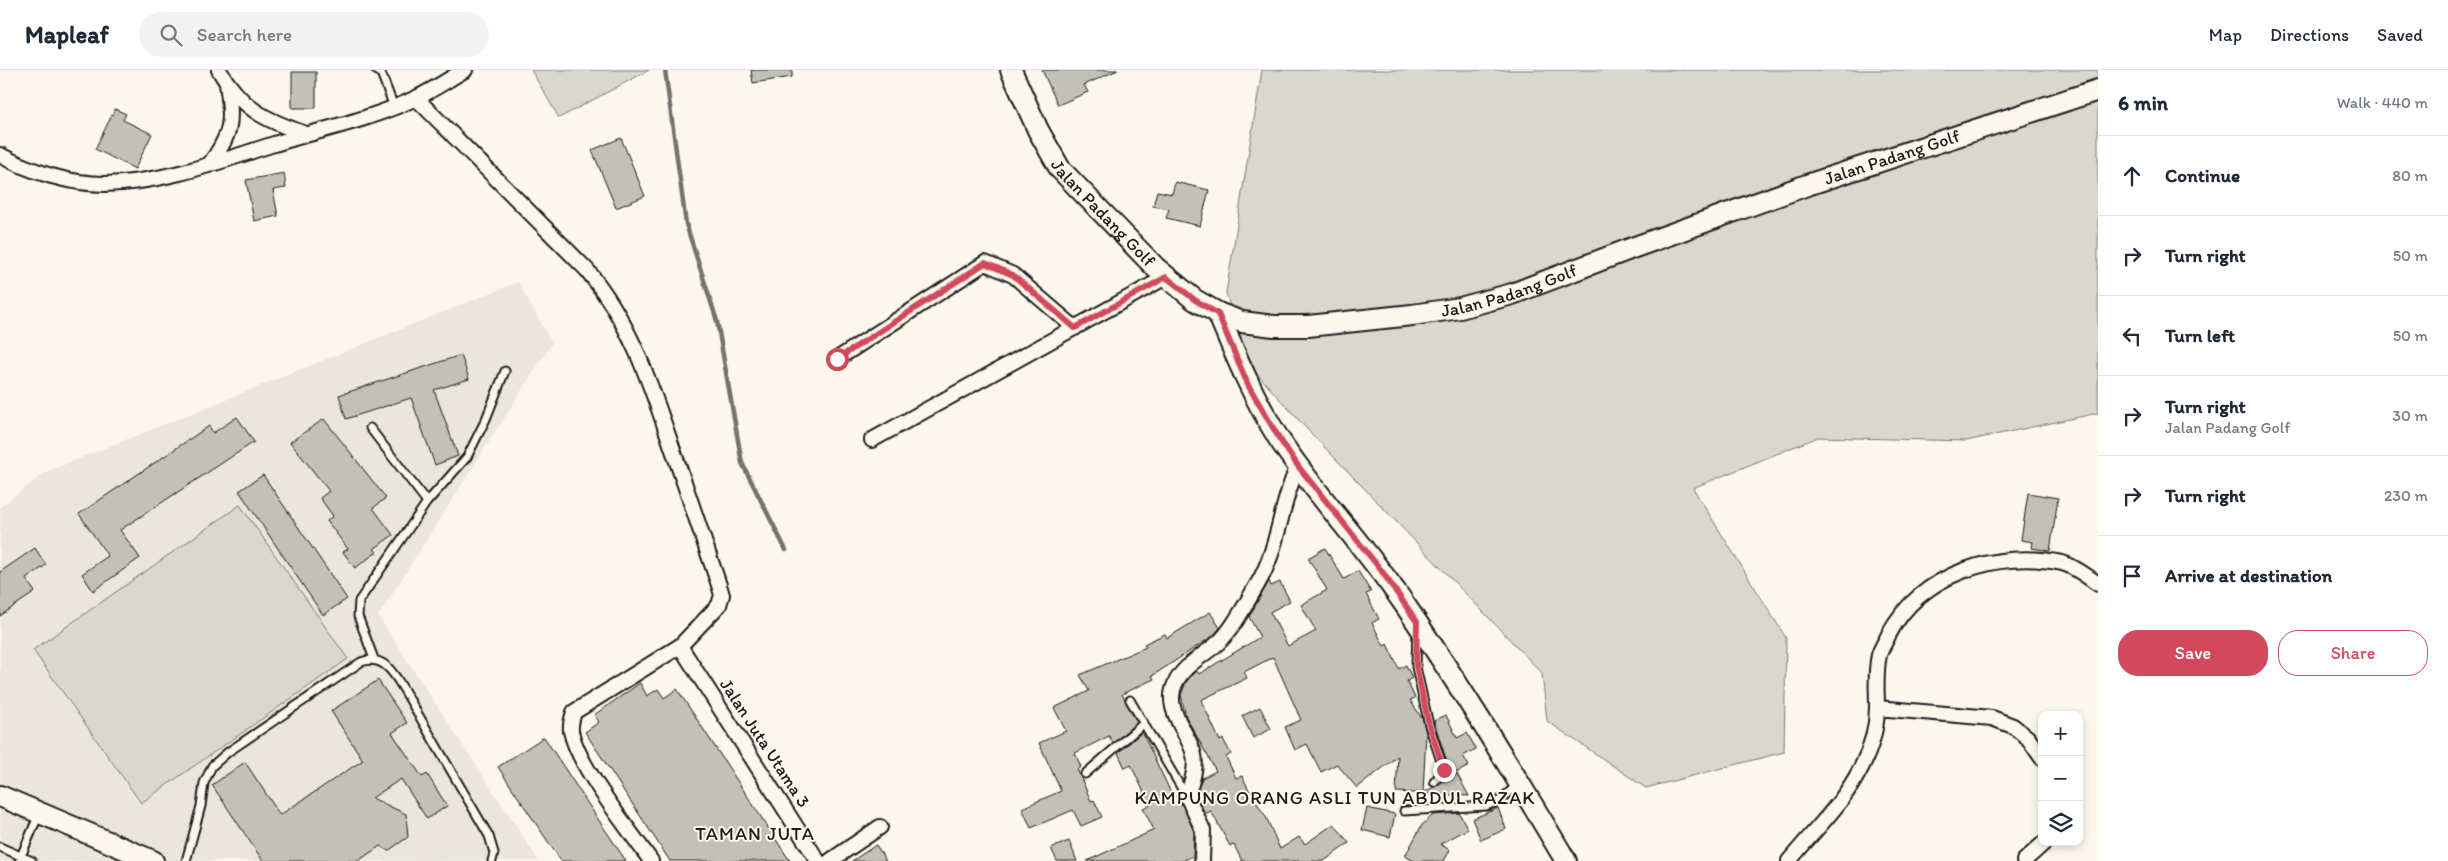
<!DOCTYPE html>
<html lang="en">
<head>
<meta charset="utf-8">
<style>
	:root { --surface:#fff; --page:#f2f2f3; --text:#1f2937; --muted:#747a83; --line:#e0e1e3; --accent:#d1495b }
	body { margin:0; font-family:Itim,sans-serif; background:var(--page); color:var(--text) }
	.controls { position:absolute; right:15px; bottom:15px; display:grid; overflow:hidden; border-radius:10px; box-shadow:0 2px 8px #0003 }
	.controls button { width:45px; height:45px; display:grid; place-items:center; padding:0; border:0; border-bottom:1px solid var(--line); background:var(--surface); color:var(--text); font:25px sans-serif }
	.stop { position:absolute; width:15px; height:15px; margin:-11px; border:4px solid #d1495b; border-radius:50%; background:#fff }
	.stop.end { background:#d1495b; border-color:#fff; box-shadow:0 1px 5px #0008 }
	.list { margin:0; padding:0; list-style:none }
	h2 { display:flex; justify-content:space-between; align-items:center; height:65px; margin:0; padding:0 20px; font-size:21px }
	h2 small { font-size:16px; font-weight:400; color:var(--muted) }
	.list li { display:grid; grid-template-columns:32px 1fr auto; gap:15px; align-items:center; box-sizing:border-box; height:80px; padding:0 20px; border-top:1px solid var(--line) }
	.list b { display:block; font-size:19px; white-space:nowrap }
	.list p { margin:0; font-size:16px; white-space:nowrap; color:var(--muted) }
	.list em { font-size:16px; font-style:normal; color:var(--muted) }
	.actions { display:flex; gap:10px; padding:15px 20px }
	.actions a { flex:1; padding:11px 0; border:1px solid var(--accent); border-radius:20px; text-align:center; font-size:18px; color:var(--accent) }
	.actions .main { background:var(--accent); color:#fff }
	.icon { flex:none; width:28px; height:28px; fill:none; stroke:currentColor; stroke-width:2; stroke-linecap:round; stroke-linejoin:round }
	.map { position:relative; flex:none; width:2098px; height:791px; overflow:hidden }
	header { display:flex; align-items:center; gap:30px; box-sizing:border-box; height:70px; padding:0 25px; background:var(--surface); border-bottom:1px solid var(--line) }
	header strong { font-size:24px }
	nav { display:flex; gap:28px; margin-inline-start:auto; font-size:18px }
	.search { width:350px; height:45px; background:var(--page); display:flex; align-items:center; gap:12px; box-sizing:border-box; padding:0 18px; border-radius:28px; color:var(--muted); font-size:19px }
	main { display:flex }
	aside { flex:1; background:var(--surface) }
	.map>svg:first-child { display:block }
</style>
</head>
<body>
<header>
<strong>Mapleaf</strong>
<div class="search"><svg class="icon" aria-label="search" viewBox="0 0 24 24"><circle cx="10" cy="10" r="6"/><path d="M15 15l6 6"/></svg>Search here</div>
<nav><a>Map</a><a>Directions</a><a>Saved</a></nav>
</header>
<main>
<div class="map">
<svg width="2098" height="791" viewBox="0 0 2098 791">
	<rect width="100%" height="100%" fill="#fbf7ec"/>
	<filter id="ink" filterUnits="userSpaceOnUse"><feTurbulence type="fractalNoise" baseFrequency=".02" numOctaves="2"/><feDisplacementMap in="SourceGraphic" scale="10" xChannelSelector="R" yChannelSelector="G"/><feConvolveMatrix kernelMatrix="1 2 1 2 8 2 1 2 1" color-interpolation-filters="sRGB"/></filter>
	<g filter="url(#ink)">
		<path fill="#eae6dc" d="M518 212 552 273 378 546 539 791H0V437L48 401Z"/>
		<path fill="#dad7ce" stroke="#7b7a75" d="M531 0H649L559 48Z
			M1262 0H2098V343L1966 371 1818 367 1693 418 1786 568 1784 682 1646 718 1547 651 1542 603 1305 357 1249 295 1226 223Z
			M240 435 348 589 141 733 33 580Z"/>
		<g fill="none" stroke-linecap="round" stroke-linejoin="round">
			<path stroke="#74726e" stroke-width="4.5" d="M665 0 686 154 717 251 742 393 786 480"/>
		</g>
		<path fill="#c3c0b8" stroke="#1c1c1c" d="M751 0H792V7L753 13Z
			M1042 0H1118L1084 15 1088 22 1058 35Z
			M292 2H316V38H292Z
			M115 39 126 44 123 50 152 64 135 99 95 79Z
			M621 68 645 126 616 138 592 80Z
			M284 103 286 118 273 120 278 146 254 151 246 110Z
			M1175 112 1209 120 1200 156 1166 148 1169 139 1153 136 1157 121 1172 124Z
			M461 285 469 309 434 320 458 386 435 395 411 328 346 349 339 325Z
			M237 347 254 372 120 460 140 488 93 521 82 504 108 486 79 444 209 356 213 363Z
			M324 349 386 428 373 438 393 465 374 479 377 482 355 498 343 482 348 479 327 451 333 446 320 428 329 421 290 372Z
			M263 405 347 529 323 545 239 421Z
			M2028 423 2058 428 2050 481 2032 478 2033 472 2021 470Z
			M35 478 46 495 26 509 35 522 0 546V502Z
			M1325 478 1344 509 1358 501 1371 522 1366 524 1379 549 1372 553 1384 576 1387 574 1399 599 1406 595 1412 608 1407 611 1415 628 1410 630 1423 650 1426 663 1423 723 1457 704 1469 726 1396 722 1398 686 1357 718 1337 694 1321 702 1307 674 1295 680 1285 657 1301 650 1273 587 1244 602 1247 608 1201 630 1220 671 1223 669 1231 684 1226 687 1236 708 1242 706 1255 732H1256L1266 747 1280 779 1299 767 1305 774 1334 754 1349 773 1324 791H1242L1234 775 1230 776 1211 741 1205 744 1196 725 1202 708 1216 701 1186 647 1181 625 1186 612 1195 602 1197 601 1199 604 1260 567 1249 547 1269 511 1271 516 1280 512 1290 531 1270 542 1288 576 1316 561 1301 535 1327 520 1308 488Z
			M1210 542 1220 558 1213 566 1152 606 1154 609 1122 624 1137 652 1113 673 1109 666 1075 683 1081 697 1077 699 1091 731 1094 730 1102 747 1081 756 1073 740 1031 758 1022 738 1061 721 1039 673 1066 661 1054 638 1089 621 1080 605 1146 577 1144 574 1165 564 1167 568Z
			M378 610 407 653 392 663 422 707 427 704 447 736 427 749 401 709 372 728 406 744 408 767 388 781 380 776 358 791H263L212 715 245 692 280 745 363 690 331 641Z
			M640 613 647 626 658 619 664 628 677 619 790 791H670L585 662 599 652 594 645Z
			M1260 637 1271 659 1253 668 1242 646Z
			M1446 645 1457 668 1467 663 1476 679 1463 686 1469 696 1454 704 1446 689 1434 651Z
			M1142 662 1173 727 1179 725 1194 762 1193 786 1182 791H1087L1154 760 1143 738 1150 735 1131 695 1125 698 1118 683Z
			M544 667 598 749 626 791H561L506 709 498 697Z
			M1367 738 1395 744 1390 767 1362 760Z
			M1498 738 1506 759 1481 770 1472 749Z
			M1459 743 1468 759 1440 774 1450 780 1444 791H1414L1405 786 1422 755 1433 745Z
			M1069 771 1077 791H1057L1051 778Z
			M876 775 886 791H852Z"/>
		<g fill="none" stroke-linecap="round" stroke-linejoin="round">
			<defs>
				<path id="lane" d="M376 0 381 3 394 37
					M370 358 427 432
					M1417 560 1416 597 1429 655 1444 700 1434 712
					M374 589 358 546 359 531 427 432 467 387 486 349 505 301
					M1130 630 1186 726
					M1085 704 1144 653
					M1404 741 1486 736 1499 731 1517 715
					M0 777 32 791
					M19 791 39 744
					M186 791 201 736 204 713 212 696 228 682 361 592C383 584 394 603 404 620L489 766 494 783 492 791"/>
				<path id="street" d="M219 0C242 39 265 50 306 64
					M416 28 587 200C631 253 650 313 672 377 688 423 703 469 719 515L722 525 719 535 680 576 574 642C572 649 570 654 571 661 578 697 629 759 651 791
					M0 85C31 102 70 114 105 114 162 113 218 92 271 75 319 60 370 50 416 28 433 20 449 9 465 0
					M209 95C232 64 233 51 227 14
					M837 289 985 193 1013 205 1075 258
					M872 370 1166 207
					M680 576 818 791
					M1877 638 1992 648 2013 656 2028 668 2042 688
					M830 791 880 757
					M1202 791 1203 760 1187 726C1191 714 1197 698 1194 685 1189 662 1163 640 1175 614 1183 595 1205 585 1219 572 1234 558 1246 533 1257 515 1279 479 1280 434 1298 396
					M1789 791C1815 759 1844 733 1862 696 1871 678 1877 657 1877 637 1877 619 1875 603 1879 585 1881 578 1886 571 1889 564 1920 504 1998 479 2062 493 2074 496 2088 507 2098 514
					M2024 791 2045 772"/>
				<g id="secondary">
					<path id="s1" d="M1011 0 1038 60 1060 99 1156 198 1195 230 1218 243 1242 252 1274 256H1308L1412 245 1460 238 1512 224 1635 177 1807 115 2098 20"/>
					<path d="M1218 243C1236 287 1254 329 1279 369 1317 427 1366 477 1405 535 1462 618 1515 705 1566 791"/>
					<path d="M0 726 153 791"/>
				</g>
			</defs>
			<use href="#lane" stroke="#1c1c1c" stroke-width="11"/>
			<use href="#street" stroke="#1c1c1c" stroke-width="18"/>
			<use href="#secondary" stroke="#1c1c1c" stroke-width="24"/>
			<use href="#lane" stroke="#fbf7ec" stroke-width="7"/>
			<use href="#street" stroke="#fbf7ec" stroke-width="14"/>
			<use href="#secondary" stroke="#fbf7ec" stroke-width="20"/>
		</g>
	</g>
	<g fill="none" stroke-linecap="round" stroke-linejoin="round" filter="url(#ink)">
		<path stroke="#d1495b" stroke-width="6" d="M837 289 985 193 1013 205 1075 258 1166 207 1195 230 1218 244 1248 315 1279 368 1298 396 1381 500 1417 552 1416 596 1429 655 1444 700"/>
	</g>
	<g text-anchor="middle" stroke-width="4" stroke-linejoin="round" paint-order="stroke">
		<g font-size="18" fill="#1c1c1c" stroke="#fbf7ec">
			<text dy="6" stroke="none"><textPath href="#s1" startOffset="1028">Jalan Padang Golf</textPath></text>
			<text dy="6" stroke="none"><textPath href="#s1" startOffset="172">Jalan Padang Golf</textPath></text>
			<text dy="6" stroke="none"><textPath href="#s1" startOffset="622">Jalan Padang Golf</textPath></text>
			<text transform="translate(765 673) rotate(57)" y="6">Jalan Juta Utama 3</text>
		</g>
		<g font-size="19" letter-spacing="1" fill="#1c1c1c" stroke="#fbf7ec">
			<text x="1335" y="734">KAMPUNG ORANG ASLI TUN ABDUL RAZAK</text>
			<text x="755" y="770">TAMAN JUTA</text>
		</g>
	</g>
</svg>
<div class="controls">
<button>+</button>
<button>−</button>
<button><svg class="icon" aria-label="layers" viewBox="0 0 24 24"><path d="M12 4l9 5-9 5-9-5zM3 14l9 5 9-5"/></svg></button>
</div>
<div class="stop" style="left:837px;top:289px"></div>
<div class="stop end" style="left:1444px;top:700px"></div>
</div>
<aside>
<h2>6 min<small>Walk · 440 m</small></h2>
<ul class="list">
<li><svg class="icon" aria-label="ahead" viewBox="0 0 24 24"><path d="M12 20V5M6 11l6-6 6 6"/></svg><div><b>Continue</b></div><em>80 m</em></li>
<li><svg class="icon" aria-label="right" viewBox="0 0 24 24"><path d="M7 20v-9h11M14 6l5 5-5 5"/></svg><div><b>Turn right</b></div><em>50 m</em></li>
<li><svg class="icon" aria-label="left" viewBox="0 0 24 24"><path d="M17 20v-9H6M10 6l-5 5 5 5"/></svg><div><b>Turn left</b></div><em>50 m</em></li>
<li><svg class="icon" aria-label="right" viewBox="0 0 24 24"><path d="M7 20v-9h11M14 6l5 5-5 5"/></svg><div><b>Turn right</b><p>Jalan Padang Golf</p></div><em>30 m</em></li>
<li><svg class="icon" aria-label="right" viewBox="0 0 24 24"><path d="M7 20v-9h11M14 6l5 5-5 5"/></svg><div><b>Turn right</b></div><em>230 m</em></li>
<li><svg class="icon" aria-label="arrive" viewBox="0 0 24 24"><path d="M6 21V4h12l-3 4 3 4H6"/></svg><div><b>Arrive at destination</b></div></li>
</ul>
<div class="actions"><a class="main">Save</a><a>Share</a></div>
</aside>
</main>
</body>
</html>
